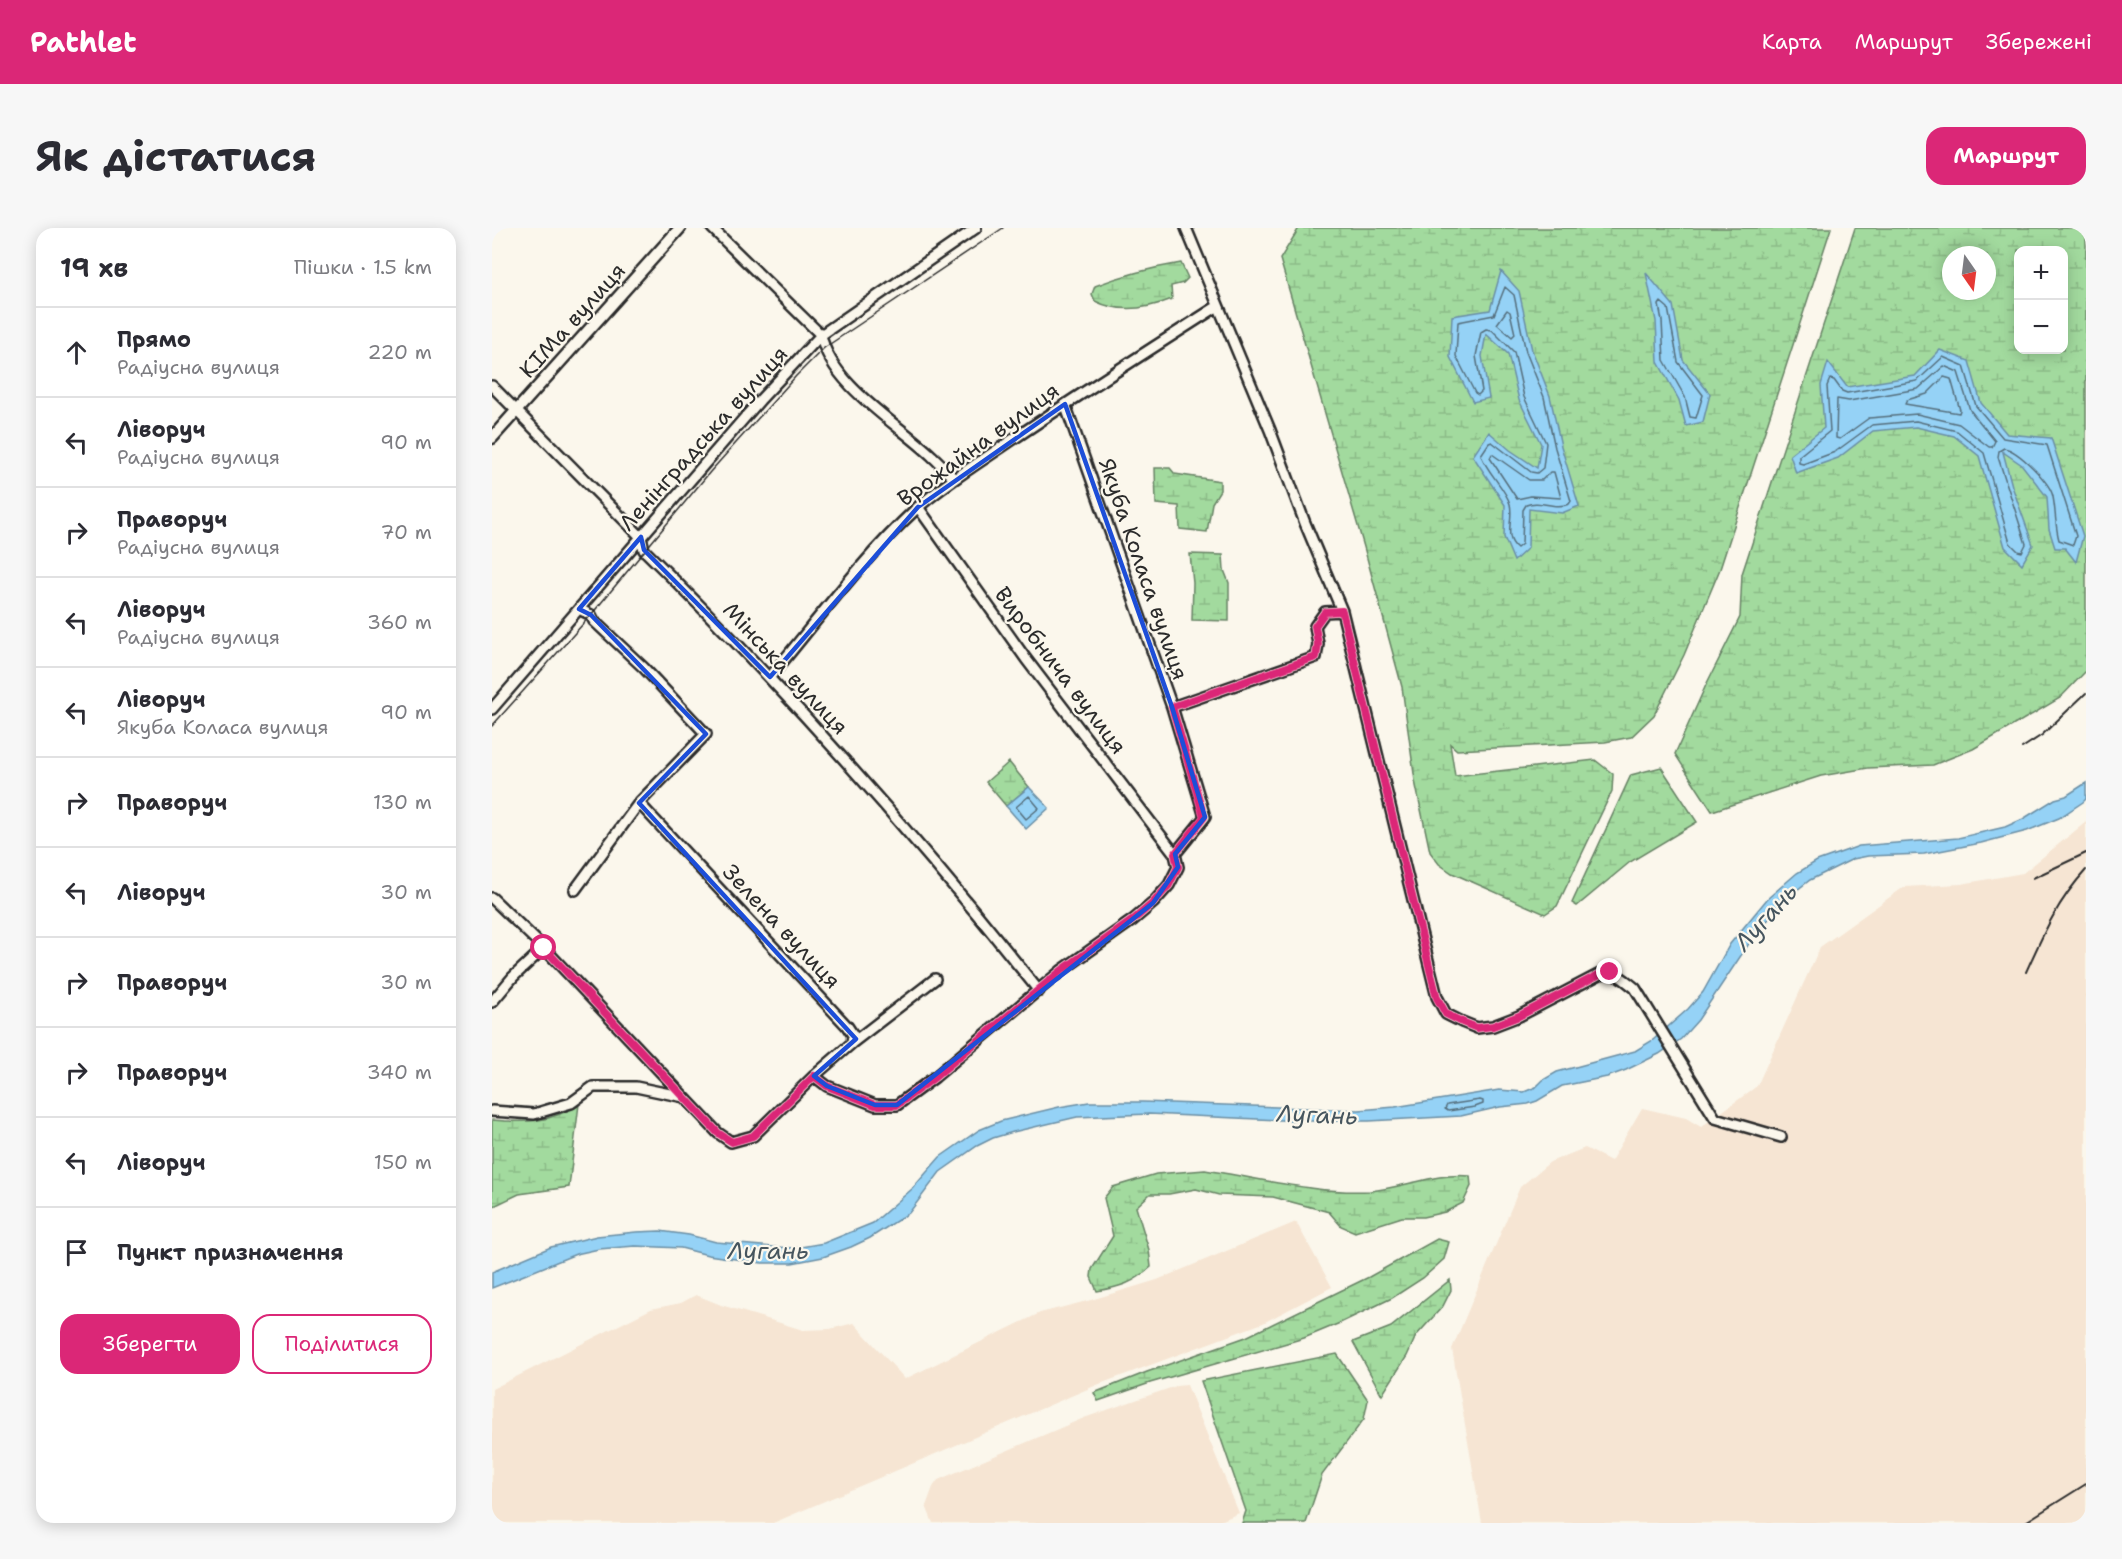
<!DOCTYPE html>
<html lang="uk">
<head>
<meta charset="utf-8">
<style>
	:root { --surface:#fff; --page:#f7f7f7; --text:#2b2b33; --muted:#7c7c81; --line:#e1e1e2; --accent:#db2777 }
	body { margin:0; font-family:"Shantell Sans",sans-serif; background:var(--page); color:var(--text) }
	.controls { position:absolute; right:18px; top:18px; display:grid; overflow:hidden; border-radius:12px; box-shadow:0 3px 15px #0003 }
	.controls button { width:54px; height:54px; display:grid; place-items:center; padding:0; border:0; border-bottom:2px solid var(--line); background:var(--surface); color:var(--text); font:30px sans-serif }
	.compass { position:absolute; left:1450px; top:18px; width:54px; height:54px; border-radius:50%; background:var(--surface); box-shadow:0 3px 15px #0003; rotate:166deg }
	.stop { position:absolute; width:18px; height:18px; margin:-14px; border:4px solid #db2777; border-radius:50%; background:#fff }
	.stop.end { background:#db2777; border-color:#fff; box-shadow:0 2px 6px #0008 }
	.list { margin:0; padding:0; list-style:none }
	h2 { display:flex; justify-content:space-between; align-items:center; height:78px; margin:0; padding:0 24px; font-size:26px }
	h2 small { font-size:20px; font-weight:400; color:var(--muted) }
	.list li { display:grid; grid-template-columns:39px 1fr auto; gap:18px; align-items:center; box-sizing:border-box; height:90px; padding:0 24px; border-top:2px solid var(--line) }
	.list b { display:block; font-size:22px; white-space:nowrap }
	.list p { margin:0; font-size:20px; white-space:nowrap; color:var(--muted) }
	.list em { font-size:20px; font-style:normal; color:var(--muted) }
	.actions { display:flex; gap:12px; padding:18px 24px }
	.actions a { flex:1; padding:14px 0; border:2px solid var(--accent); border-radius:18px; text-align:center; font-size:21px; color:var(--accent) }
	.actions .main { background:var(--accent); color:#fff }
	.icon { flex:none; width:33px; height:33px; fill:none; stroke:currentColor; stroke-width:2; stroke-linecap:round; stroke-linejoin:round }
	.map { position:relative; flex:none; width:1594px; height:1295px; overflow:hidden; border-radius:18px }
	header { display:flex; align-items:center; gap:36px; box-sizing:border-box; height:84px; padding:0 30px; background:var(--accent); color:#fff }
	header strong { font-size:28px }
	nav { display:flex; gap:33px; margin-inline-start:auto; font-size:21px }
	.intro { display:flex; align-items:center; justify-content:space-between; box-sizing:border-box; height:144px; padding:0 36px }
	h1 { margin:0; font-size:42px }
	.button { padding:15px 27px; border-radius:18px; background:var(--accent); color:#fff; font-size:21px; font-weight:700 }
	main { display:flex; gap:36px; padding:0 36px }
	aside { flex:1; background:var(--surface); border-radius:18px; box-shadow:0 3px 15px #0003 }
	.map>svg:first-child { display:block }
</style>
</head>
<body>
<header>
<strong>Pathlet</strong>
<nav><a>Карта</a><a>Маршрут</a><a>Збережені</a></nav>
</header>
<div class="intro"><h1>Як дістатися</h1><a class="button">Маршрут</a></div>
<main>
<aside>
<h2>19 хв<small>Пішки · 1.5 km</small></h2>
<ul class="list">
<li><svg class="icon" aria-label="ahead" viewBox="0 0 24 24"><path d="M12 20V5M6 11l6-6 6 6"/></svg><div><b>Прямо</b><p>Радіусна вулиця</p></div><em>220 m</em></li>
<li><svg class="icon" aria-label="left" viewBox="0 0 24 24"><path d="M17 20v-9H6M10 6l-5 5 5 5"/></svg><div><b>Ліворуч</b><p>Радіусна вулиця</p></div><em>90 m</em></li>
<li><svg class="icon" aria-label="right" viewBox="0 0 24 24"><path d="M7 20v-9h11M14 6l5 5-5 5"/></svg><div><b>Праворуч</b><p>Радіусна вулиця</p></div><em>70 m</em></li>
<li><svg class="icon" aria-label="left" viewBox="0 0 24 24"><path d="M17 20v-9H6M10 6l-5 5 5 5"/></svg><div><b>Ліворуч</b><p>Радіусна вулиця</p></div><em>360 m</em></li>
<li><svg class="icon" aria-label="left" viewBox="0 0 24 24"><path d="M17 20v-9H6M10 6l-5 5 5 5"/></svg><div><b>Ліворуч</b><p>Якуба Коласа вулиця</p></div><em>90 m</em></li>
<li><svg class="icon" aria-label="right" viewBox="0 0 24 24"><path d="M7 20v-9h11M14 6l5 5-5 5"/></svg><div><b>Праворуч</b></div><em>130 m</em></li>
<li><svg class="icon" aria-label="left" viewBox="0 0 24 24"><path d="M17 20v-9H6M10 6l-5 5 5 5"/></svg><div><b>Ліворуч</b></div><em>30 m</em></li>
<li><svg class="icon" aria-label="right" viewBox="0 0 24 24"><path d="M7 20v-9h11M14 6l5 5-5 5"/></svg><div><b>Праворуч</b></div><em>30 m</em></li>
<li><svg class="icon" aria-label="right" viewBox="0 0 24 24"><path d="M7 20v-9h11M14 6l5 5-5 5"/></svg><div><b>Праворуч</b></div><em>340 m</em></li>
<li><svg class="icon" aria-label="left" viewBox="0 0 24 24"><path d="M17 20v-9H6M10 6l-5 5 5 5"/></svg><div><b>Ліворуч</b></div><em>150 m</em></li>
<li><svg class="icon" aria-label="arrive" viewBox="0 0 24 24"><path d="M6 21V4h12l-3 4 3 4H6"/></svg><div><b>Пункт призначення</b></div></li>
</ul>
<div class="actions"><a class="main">Зберегти</a><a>Поділитися</a></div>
</aside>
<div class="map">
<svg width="1594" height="1295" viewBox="0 0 1594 1295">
	<defs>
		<pattern id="wetland-marsh" width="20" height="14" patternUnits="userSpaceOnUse" patternTransform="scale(1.5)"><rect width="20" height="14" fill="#a2da9e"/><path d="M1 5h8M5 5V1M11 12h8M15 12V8" fill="none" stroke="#8cbb88"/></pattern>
	</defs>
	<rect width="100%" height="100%" fill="#fbf7ec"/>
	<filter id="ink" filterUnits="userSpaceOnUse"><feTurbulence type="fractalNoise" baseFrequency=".0167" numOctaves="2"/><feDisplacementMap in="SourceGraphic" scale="12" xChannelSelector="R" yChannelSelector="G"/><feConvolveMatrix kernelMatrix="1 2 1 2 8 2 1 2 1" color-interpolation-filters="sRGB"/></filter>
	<g filter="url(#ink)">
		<path fill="#f6e5d3" d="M1594 594V1295H990L960 1121 1028 959 1058 934 1093 920 1119 933 1150 880 1194 890 1209 899 1265 858 1328 719 1412 659 1469 656 1531 645Z
			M804 994 840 1059 771 1095 605 1157 281 1295H0V1161L159 1081 189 1075 204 1067 229 1077 311 1102 338 1101 362 1095 413 1151 548 1085 599 1072 665 1052Z
			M695 1157 747 1285 724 1295H441L434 1278 441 1259 446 1252 592 1190 684 1158Z"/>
		<path fill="url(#wetland-marsh)" stroke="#668264" stroke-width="1.5" fill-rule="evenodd" d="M807 0H1339L1228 341 1192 427 1162 487 1139 509 1113 514 965 522 958 516 963 548 1103 532 1121 546 1120 563 1065 678 1053 686 960 645 947 636 938 624 923 553 910 459 872 319 788 31Z
			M1363 0H1594V443L1568 470 1481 521 1441 537 1376 540 1329 548 1220 583 1183 526 1214 457 1248 389 1250 346ZM1526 22H1572V122H1526ZM1459 27H1495V63H1459Z
			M689 35 696 50 691 55 679 58 680 71C655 81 627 85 603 73L600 66 603 58C631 47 659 40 689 35Z
			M663 240H678L683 246 728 253V262L720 275 715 304 688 301 687 278 664 276Z
			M698 326 731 327 732 342 737 355V393L700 392 701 355Z
			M517 534 537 559 514 578 494 554Z
			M1169 539 1205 594 1138 634 1085 678 1080 675 1139 547Z
			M87 876 77 959 27 966 0 979V892C35 895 57 895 87 876Z
			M713 942C767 950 824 966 878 963 912 960 944 944 978 948L979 958 971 975 953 984 931 989H910L863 1004 849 998 837 984 781 969 727 967 704 961 677 966H658L644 979 657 1022 659 1039C642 1055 628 1059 605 1063L599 1049 600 1041 621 1008 612 970 621 959 664 946Z
			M945 1011 957 1014 952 1031 931 1050 900 1070 848 1095 812 1110 658 1155 606 1173 602 1165 655 1144 754 1109 877 1049Z
			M958 1052 959 1062 951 1078 924 1108 915 1128 890 1167 861 1114 899 1099Z
			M845 1126 876 1172 872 1191 830 1247 814 1295H750L754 1283 709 1153Z"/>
		<path fill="#95d2f6" stroke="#6b8fa5" stroke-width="1.5" d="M1009 43 1027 63 1040 122 1058 168 1069 218 1087 278 1070 285 1037 281 1036 320 1022 333 1012 309 1013 277 981 228 997 204 1018 222 1045 240 1049 216 1027 172 1016 126 994 106 990 128 997 170 981 174 958 129 960 88 998 82Z
			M1154 45 1181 77 1191 132 1218 166 1211 194 1194 198 1187 172 1166 134 1164 93Z
			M1448 122 1477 133 1489 175 1515 206 1559 210 1591 308 1584 334 1573 320H1563L1557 301 1555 269 1530 237 1511 224 1520 258 1541 317 1530 336 1513 319 1487 228 1462 208 1424 199 1381 203 1346 230 1304 245 1298 227 1332 200 1329 157 1336 134 1355 159 1423 148Z
			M1594 555V571L1591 574 1567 590 1535 603 1489 615 1432 626 1376 628 1361 631 1318 652 1296 669 1262 708 1206 792 1189 811 1167 826 1134 842 1115 849 1070 858 1045 873 1036 876 1008 879 969 888 877 893H810L657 886 585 889 521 904 501 910 485 918 448 944 417 985 378 1010 359 1019 331 1029 300 1035H270L216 1027 189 1020 143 1018 107 1021 84 1026 0 1060V1044L59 1019 105 1008 144 1004 168 1003 197 1007 224 1014 281 1019 303 1020 332 1015 381 995 420 961 448 929 487 902 509 893 567 879 597 874H651L867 882 903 879 1007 862 1032 864 1044 859 1051 852 1065 844 1143 823 1161 812 1196 781 1211 764 1238 716 1275 671 1305 645 1325 633 1367 618 1466 610 1513 599 1531 591 1563 571 1574 568Z
			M537 559 557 580 534 601 514 578Z"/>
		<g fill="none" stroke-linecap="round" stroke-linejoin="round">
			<path stroke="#556e7c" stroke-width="1.5" d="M1013 59 1022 67 1034 124 1052 169 1063 220 1079 273 1077 276C1062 282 1048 271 1034 277L1031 282 1030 316 1025 320C1011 309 1022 291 1018 276 1014 261 994 243 989 227L997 215 1000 214 1039 244 1045 245 1051 240 1054 215 1032 169 1022 124 1000 102 994 101 989 104 984 128 990 163 986 167 983 165 964 128 966 94 1002 87Z
				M1169 74 1176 80 1186 134 1211 167 1204 190 1198 189 1193 169 1172 132 1170 93 1167 77Z
				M1015 82 1018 84 1023 106 1020 109 1005 96Z
				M1451 129 1472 138 1484 178 1511 210 1555 217 1584 308 1581 317 1567 312C1563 298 1564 284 1561 269 1559 255 1526 222 1512 220L1507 223 1506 229 1534 316 1530 324 1526 323 1518 315 1492 225 1465 203 1424 193 1380 197 1343 224 1311 236 1307 235V228L1338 203 1335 158 1338 151 1342 152 1350 163 1355 165 1425 153Z
				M1452 138 1466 144 1478 182 1503 213 1500 219H1497L1467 196 1425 186 1377 190 1348 211 1344 210 1345 171 1357 173 1426 161Z
				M1452 149 1459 151 1468 182 1467 185 1413 176 1415 172 1435 166Z
				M1000 226 1037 252H1050L1058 244H1062L1069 270 1039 268 1025 271 998 230Z
				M537 568 547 580 534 591 524 579Z
				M988 872 991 873V876L983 879 956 883 953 881 955 877Z"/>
			<defs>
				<path id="minor" d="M220 0 329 107C339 157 404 194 440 228 448 235 455 243 462 251
					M694 0 778 202 813 295 850 383 945 769 954 786 970 794 985 800 1001 798 1027 788 1108 746C1124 742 1131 751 1143 760L1223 890 1289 909
					M0 158 149 309 152 322C293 460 424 608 547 763
					M426 279 534 431 683 626
					M87 381 99 387 102 393 152 440 214 506 147 575 355 798 361 807 360 815 322 848
					M278 449C325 393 370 331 424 281 453 255 488 234 520 212 588 166 657 122 726 78
					M680 479 824 429 826 416 823 398 833 384 850 383
					M0 481 268 172 329 107 484 0
					M83 662 147 575
					M0 670 52 720 226 905 239 914 261 908 322 848 335 858 383 877H405L443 849 569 743 641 692 661 675 677 657 686 639 683 626 713 589 680 479 573 176
					M0 774 21 749 52 720
					M360 815 443 751
					M0 883 42 886 79 875 101 859H144L192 869"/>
				<path id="tertiary" d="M0 210 188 0"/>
			</defs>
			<use href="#minor" stroke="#2b2b2b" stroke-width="14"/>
			<use href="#tertiary" stroke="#2b2b2b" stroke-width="15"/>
			<use href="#minor" stroke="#fbf7ec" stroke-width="9"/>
			<use href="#tertiary" stroke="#fbf7ec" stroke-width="10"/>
			<path stroke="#2b2b2b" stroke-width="1.5" d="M0 498 99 387 218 244 304 148 332 120 511 0"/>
			<path stroke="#2b2b2b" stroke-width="2" d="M1530 520 1550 507 1594 465
				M1541 650 1594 625
				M1534 744C1552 704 1565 674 1594 642
				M1532 1295 1594 1256"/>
		</g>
	</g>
	<g fill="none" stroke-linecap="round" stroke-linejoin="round" filter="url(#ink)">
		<path stroke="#db2777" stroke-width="8" d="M52 720 226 905 240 914 261 908 322 848 335 858 383 877H405L443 849 569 743 641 692 661 675 677 657 686 639 683 626 712 589 680 479 824 429 826 416 823 398 833 384 850 383 945 770 954 786 970 794 985 800 1001 798 1027 788 1108 746 1118 744"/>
	</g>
	<path fill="none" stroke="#1d4ed8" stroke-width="4.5" stroke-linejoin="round" d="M573 176 680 479 713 589 683 626 686 639 661 675 405 877H383L335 858 322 848 364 811 147 575 214 506 99 387 87 381 149 309 152 322 278 449 426 279Z"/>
	<g text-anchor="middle" stroke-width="4.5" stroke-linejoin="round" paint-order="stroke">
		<g font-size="22" fill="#2b2b2b" stroke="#fbf7ec">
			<text transform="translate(80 92) rotate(-48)" y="8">КІМа вулиця</text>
			<text transform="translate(211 210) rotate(-48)" y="8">Ленінградська вулиця</text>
			<text transform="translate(486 216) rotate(-36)" y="8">Врожайна вулиця</text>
			<text transform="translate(652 341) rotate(71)" y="8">Якуба Коласа вулиця</text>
			<text transform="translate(294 440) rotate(47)" y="8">Мінська вулиця</text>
			<text transform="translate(569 442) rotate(53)" y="8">Виробнича вулиця</text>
			<text transform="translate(290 698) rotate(47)" y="8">Зелена вулиця</text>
		</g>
		<g font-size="24" font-style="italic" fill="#46555e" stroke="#fbf7ec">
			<text transform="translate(1274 689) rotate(-48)" y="8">Лугань</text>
			<text transform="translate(825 887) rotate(2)" y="8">Лугань</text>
			<text x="276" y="1031">Лугань</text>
		</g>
	</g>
</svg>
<div class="controls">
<button>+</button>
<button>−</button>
</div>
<svg class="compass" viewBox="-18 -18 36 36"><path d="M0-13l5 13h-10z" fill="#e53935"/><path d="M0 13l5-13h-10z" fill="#7c7c81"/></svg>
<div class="stop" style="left:52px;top:720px"></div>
<div class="stop end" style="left:1118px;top:744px"></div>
</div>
</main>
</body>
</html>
